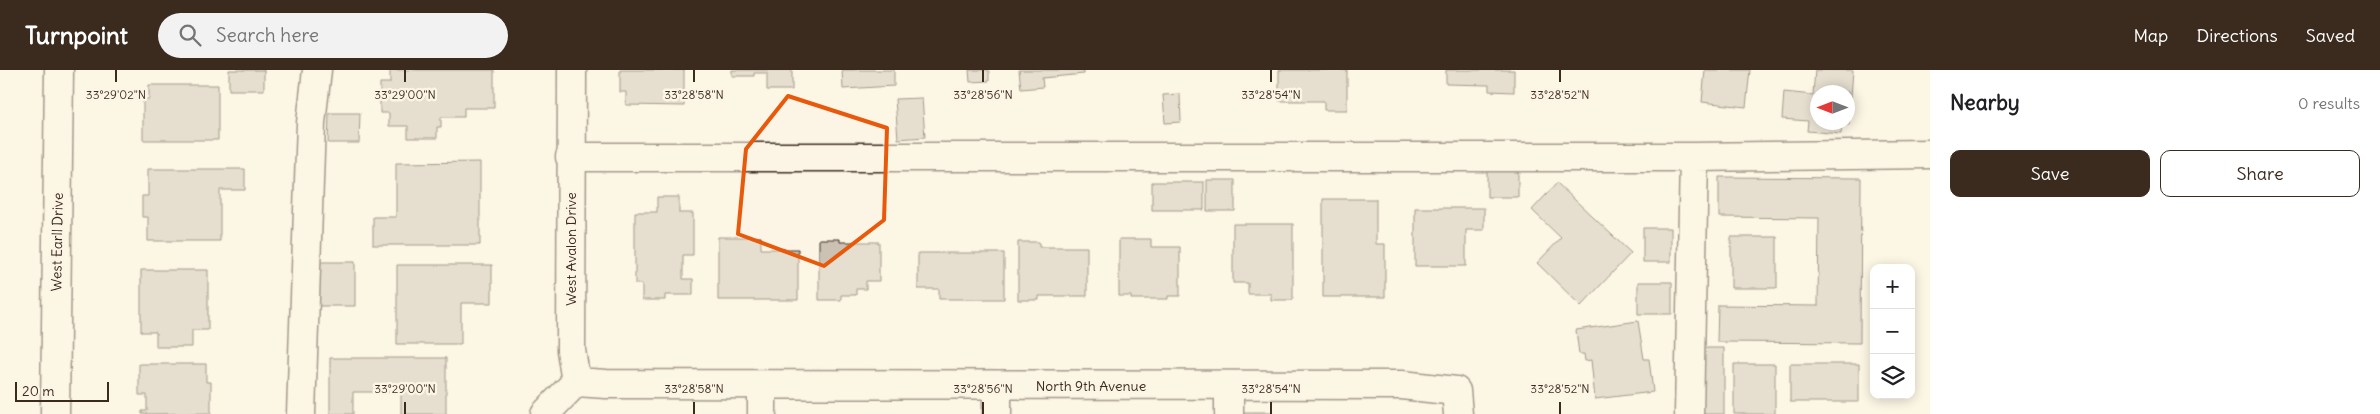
<!DOCTYPE html>
<html lang="en">
<head>
<meta charset="utf-8">
<style>
	:root { --surface:#fff; --page:#f2f2f2; --text:#202124; --muted:#757577; --line:#e0e0e0; --accent:#3b2a1e }
	body { margin:0; font-family:Delius,sans-serif; background:var(--page); color:var(--text) }
	.controls { position:absolute; right:15px; bottom:15px; display:grid; overflow:hidden; border-radius:10px; box-shadow:0 2px 12px #0003 }
	.controls button { width:45px; height:45px; display:grid; place-items:center; padding:0; border:0; border-bottom:1px solid var(--line); background:var(--surface); color:var(--text); font:25px sans-serif }
	.compass { position:absolute; left:1810px; top:15px; width:45px; height:45px; border-radius:50%; background:var(--surface); box-shadow:0 2px 12px #0003; rotate:270deg }
	.scale { position:absolute; left:15px; bottom:12px; width:94px; box-sizing:border-box; padding-left:5px; border:2px solid #3b2a1e; border-top:0; font-size:14px; line-height:18px; white-space:nowrap; color:#3b2a1e; -webkit-text-stroke:4px #fcf5e5; paint-order:stroke }
	.list { margin:0; padding:0; list-style:none }
	h2 { display:flex; justify-content:space-between; align-items:center; height:65px; margin:0; padding:0 20px; font-size:21px }
	h2 small { font-size:16px; font-weight:400; color:var(--muted) }
	.actions { display:flex; gap:10px; padding:15px 20px }
	.actions a { flex:1; padding:11px 0; border:1px solid var(--accent); border-radius:10px; text-align:center; font-size:18px; color:var(--accent) }
	.actions .main { background:var(--accent); color:#fff }
	.icon { flex:none; width:28px; height:28px; fill:none; stroke:currentColor; stroke-width:2; stroke-linecap:round; stroke-linejoin:round }
	.map { position:relative; flex:none; width:1930px; height:344px; overflow:hidden }
	header { display:flex; align-items:center; gap:30px; box-sizing:border-box; height:70px; padding:0 25px; background:var(--accent); color:#fff }
	header strong { font-size:24px }
	nav { display:flex; gap:28px; margin-inline-start:auto; font-size:18px }
	.search { width:350px; height:45px; background:var(--page); display:flex; align-items:center; gap:12px; box-sizing:border-box; padding:0 18px; border-radius:28px; color:var(--muted); font-size:19px }
	main { display:flex }
	aside { flex:1; background:var(--surface) }
	.map>svg:first-child { display:block }
</style>
</head>
<body>
<header>
<strong>Turnpoint</strong>
<div class="search"><svg class="icon" aria-label="search" viewBox="0 0 24 24"><circle cx="10" cy="10" r="6"/><path d="M15 15l6 6"/></svg>Search here</div>
<nav><a>Map</a><a>Directions</a><a>Saved</a></nav>
</header>
<main>
<div class="map">
<svg width="1930" height="344" viewBox="0 0 1930 344">
	<rect width="100%" height="100%" fill="#fcf5e5"/>
	<filter id="ink" filterUnits="userSpaceOnUse"><feTurbulence type="fractalNoise" baseFrequency=".02" numOctaves="2"/><feDisplacementMap in="SourceGraphic" scale="10" xChannelSelector="R" yChannelSelector="G"/><feConvolveMatrix kernelMatrix="1 2 1 2 8 2 1 2 1" color-interpolation-filters="sRGB"/></filter>
	<g filter="url(#ink)">
		<path fill="#ccc2b3" stroke="#3b2a1e" fill-rule="evenodd" d="M229 0H264V20H229Z
			M379 0H494V38H464V47H441V57H437V68H408V56H389V43H380V13H390V0Z
			M620 0H684V36L626 35V22H620Z
			M732 0H792V20H767V3H754V6H732Z
			M842 0H894V16L843 19Z
			M969 0H989V11L970 12Z
			M1019 0H1084V4L1042 8 1043 17 1021 19Z
			M1279 0H1347V40H1324V31H1279Z
			M1446 0H1514V22L1489 21V15L1446 14Z
			M1705 0H1750L1746 37 1702 32Z
			M1815 0H1853L1849 55 1842 54 1841 64 1807 61 1808 51 1782 49 1784 22 1813 25ZM1818 22H1848V52H1818Z
			M149 15H218V70H143V29H149Z
			M1180 24 1181 52 1165 53 1163 25Z
			M922 28 925 67 898 69 895 29Z
			M329 43H360L359 73H328Z
			M480 92V175H373V147H396V93Z
			M1487 93H1518V127H1487Z
			M148 99H245V120H220V171H148V147H142V126H148Z
			M1719 107 1861 108 1860 273 1717 272 1718 235 1818 236 1819 148 1719 147Z
			M1207 110H1235V141H1207Z
			M1152 112H1204V140H1152Z
			M1557 113 1631 183 1581 236 1537 193 1561 168 1532 140Z
			M657 127H679V143H693V185H683V209H693V225H665V230H642V214H635V142H657Z
			M1323 129H1376V174H1385V227H1323Z
			M1415 138H1484V160H1466V196H1415Z
			M1233 154H1293V230H1271V224H1248V213H1233Z
			M1643 158H1671V192H1643Z
			M718 167H761V179H798V230H718Z
			M1731 167H1777V218H1731Z
			M819 169H840V172H879V211H866V219H856V225H841V230H819Z
			M1119 169H1151V177H1180V226H1168V229H1131V226H1119Z
			M1018 172H1039V177H1087V226H1039V230H1018Z
			M918 183H1004V229H939V219H918Z
			M317 192H355V236H317Z
			M397 195H492V233H461V274H397Z
			M141 200H208V260H192V277H156V262H141Z
			M1638 212H1672V244H1638Z
			M1638 251 1644 289H1649L1653 322 1595 329 1591 290 1585 291 1584 284H1579L1576 260Z
			M1698 278H1724V344H1698Z
			M330 288H446V344H401V322H353V344H330Z
			M139 294H206V312H211V343L142 344V341H147V325H139Z
			M1734 294H1775V344H1734Z
			M1790 294H1859V332H1790Z
			M1240 342H1272V344H1240Z"/>
		<g fill="none" stroke-linecap="round" stroke-linejoin="round">
			<defs>
				<path id="minor" d="M572 0 571 280 576 312
					M570 87H1694L1930 84
					M576 312 606 314 1402 315 1456 321 1458 344
					M55 344 59 0
					M301 344 311 53 317 0
					M545 344 576 312
					M762 344V315
					M997 344V316
					M1229 344V316
					M1689 344 1694 87"/>
			</defs>
			<use href="#minor" stroke="#3b2a1e" stroke-width="31"/>
			<use href="#minor" stroke="#fcf5e5" stroke-width="28"/>
		</g>
	</g>
	<path d="M0 0H1930V344H0ZM788 26 887 58 884 150 824 196 738 164 746 79Z" fill="#fcf5e5" fill-opacity=".55" fill-rule="evenodd"/>
	<path fill="none" stroke="#e8590c" stroke-width="4" stroke-linejoin="round" d="M788 26 887 58 884 150 824 196 738 164 746 79Z"/>
	<path fill="none" stroke="#3b2a1e" stroke-width="2" d="M116 0V12M405 0V12M694 0V12M983 0V12M1271 0V12M1560 0V12M405 332V344M694 332V344M983 332V344M1271 332V344M1560 332V344"/>
	<g text-anchor="middle" stroke-width="5" stroke-linejoin="round" paint-order="stroke">
		<g font-size="14" fill="#3b2a1e" stroke="#fcf5e5">
			<text transform="translate(57 172) rotate(-89)" y="5">West Earll Drive</text>
			<text transform="translate(571 179) rotate(-90)" y="5">West Avalon Drive</text>
			<text x="1091" y="321">North 9th Avenue</text>
		</g>
	</g>
	<g font-size="12" text-anchor="middle" fill="#3b2a1e" stroke="#fcf5e5" stroke-width="5" stroke-linejoin="round" paint-order="stroke">
		<text x="116" y="29">33°29'02"N</text>
		<text x="405" y="29">33°29'00"N</text>
		<text x="694" y="29">33°28'58"N</text>
		<text x="983" y="29">33°28'56"N</text>
		<text x="1271" y="29">33°28'54"N</text>
		<text x="1560" y="29">33°28'52"N</text>
		<text x="405" y="323">33°29'00"N</text>
		<text x="694" y="323">33°28'58"N</text>
		<text x="983" y="323">33°28'56"N</text>
		<text x="1271" y="323">33°28'54"N</text>
		<text x="1560" y="323">33°28'52"N</text>
	</g>
</svg>
<div class="controls">
<button>+</button>
<button>−</button>
<button><svg class="icon" aria-label="layers" viewBox="0 0 24 24"><path d="M12 4l9 5-9 5-9-5zM3 14l9 5 9-5"/></svg></button>
</div>
<svg class="compass" viewBox="-18 -18 36 36"><path d="M0-13l5 13h-10z" fill="#e53935"/><path d="M0 13l5-13h-10z" fill="#757577"/></svg>
<div class="scale">20 m</div>
</div>
<aside>
<h2>Nearby<small>0 results</small></h2>
<ul class="list">
</ul>
<div class="actions"><a class="main">Save</a><a>Share</a></div>
</aside>
</main>
</body>
</html>
